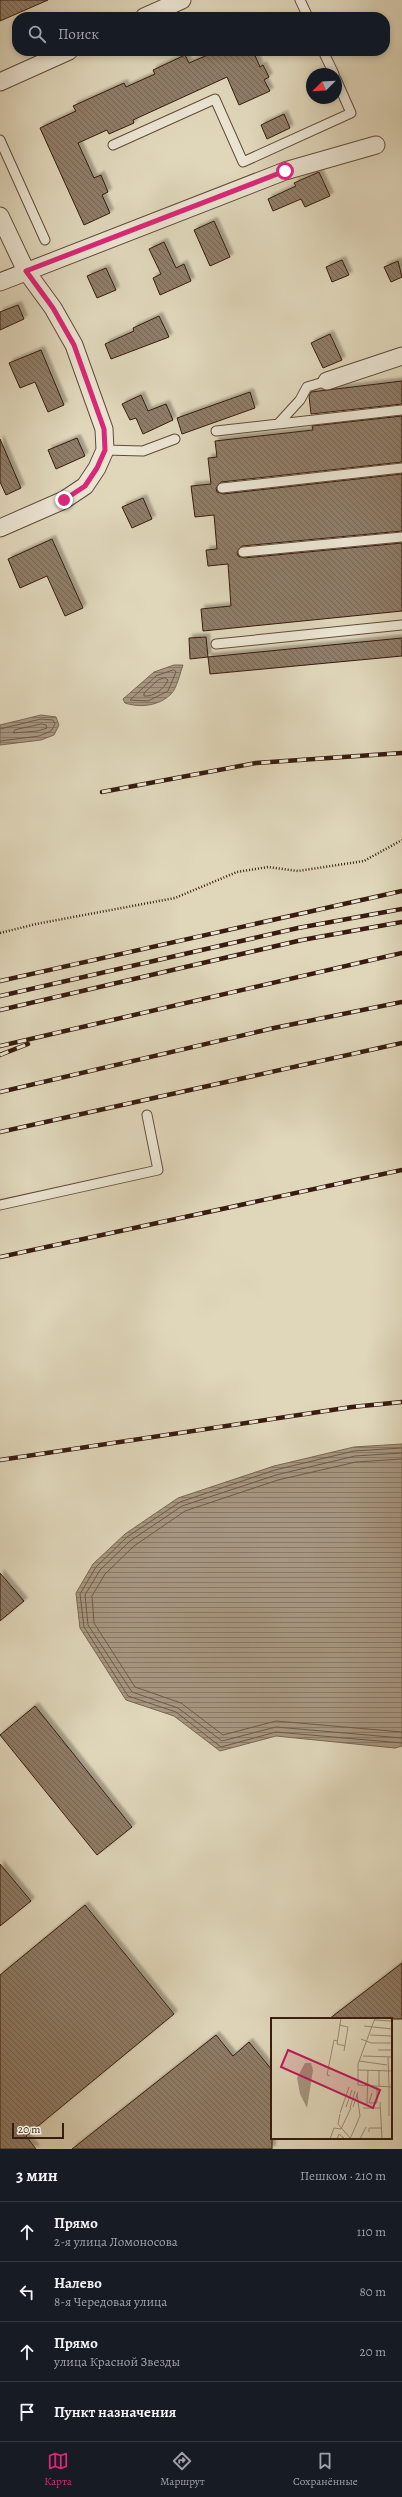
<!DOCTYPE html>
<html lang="ru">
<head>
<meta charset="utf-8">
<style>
	:root { --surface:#171b24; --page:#20242c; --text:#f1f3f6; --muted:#9ea1a6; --line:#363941; --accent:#db2777 }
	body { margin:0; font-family:Alegreya,serif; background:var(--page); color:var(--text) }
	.compass { position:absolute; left:306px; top:68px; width:36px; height:36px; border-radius:50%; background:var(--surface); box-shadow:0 2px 6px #0003; rotate:246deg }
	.scale { position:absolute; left:12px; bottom:10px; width:52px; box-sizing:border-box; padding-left:4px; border:2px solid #371c0f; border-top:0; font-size:11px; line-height:14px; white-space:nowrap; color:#371c0f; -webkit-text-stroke:3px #ebe5d3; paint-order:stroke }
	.stop { position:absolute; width:12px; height:12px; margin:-9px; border:3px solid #db2777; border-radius:50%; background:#fff }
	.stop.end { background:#db2777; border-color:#fff; box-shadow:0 1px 4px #0008 }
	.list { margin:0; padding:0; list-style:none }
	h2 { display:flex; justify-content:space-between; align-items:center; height:52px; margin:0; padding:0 16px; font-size:17px }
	h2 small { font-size:13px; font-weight:400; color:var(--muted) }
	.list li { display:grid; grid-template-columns:26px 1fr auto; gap:12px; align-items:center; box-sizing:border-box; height:60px; padding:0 16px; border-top:1px solid var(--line) }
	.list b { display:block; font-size:15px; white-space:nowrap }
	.list p { margin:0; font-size:13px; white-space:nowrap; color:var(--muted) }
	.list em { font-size:13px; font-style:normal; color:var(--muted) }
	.icon { flex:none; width:22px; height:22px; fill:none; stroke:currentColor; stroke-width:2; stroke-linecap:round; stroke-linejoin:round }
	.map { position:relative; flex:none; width:402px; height:2149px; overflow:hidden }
	.search { position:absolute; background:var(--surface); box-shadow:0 2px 6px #0003; left:12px; right:12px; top:12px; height:44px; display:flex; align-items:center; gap:10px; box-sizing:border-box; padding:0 14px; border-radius:16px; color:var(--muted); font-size:15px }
	.sheet { height:292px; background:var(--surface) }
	nav { display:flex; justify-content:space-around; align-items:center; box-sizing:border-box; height:56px; border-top:1px solid var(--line); background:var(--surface); font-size:11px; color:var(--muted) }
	nav a { display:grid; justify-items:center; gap:2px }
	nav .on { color:var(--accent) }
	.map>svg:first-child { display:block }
</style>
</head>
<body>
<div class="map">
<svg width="402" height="2149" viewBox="0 0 402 2149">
	<defs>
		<pattern id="water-rules" width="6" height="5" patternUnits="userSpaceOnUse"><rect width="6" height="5" fill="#a79781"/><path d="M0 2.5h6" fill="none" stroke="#897a68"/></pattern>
		<pattern id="building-back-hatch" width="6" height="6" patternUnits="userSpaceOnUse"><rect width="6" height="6" fill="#8f7d68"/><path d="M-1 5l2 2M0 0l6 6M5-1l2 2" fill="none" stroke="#766654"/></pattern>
		<filter id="shadow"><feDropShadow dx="3.5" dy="-3.5" stdDeviation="1" flood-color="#0004"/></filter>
	</defs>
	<rect width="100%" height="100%" fill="#e0d7bb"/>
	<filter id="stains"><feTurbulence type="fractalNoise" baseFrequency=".005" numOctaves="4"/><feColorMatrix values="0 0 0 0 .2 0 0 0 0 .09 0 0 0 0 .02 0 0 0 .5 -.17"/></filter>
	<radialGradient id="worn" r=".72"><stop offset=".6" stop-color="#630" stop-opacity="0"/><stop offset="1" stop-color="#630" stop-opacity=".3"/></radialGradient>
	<path fill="url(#water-rules)" stroke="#7a6653" d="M174 665H183C180 673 177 688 171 694 159 706 140 708 125 703L123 699 154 672Z
		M41 715 56 717 59 725 54 735 41 740 0 745V725Z
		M402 1444V1746L395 1748 276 1736 220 1751 174 1716 126 1700 80 1628 76 1593 93 1564 125 1534 178 1498 274 1466 354 1447Z"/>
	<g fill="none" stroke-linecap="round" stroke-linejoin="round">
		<path stroke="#6f5a48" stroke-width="1" d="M174 670 176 672 168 691 148 701 130 700 156 676Z
			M165 678 168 680C164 689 154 697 144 696V693L158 680Z
			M42 724 46 725 47 728 38 731 13 733 15 730Z
			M0 729 41 719 53 720 55 724 51 731 39 736 0 741
			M402 1448 354 1451 275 1470 180 1502 127 1537 96 1567 80 1594 84 1627 128 1696 176 1712 221 1747 276 1732 402 1743
			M402 1453 355 1456 276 1475 182 1506 130 1541 100 1570 85 1595 88 1625 132 1692 178 1708 222 1741 276 1727 402 1738
			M402 1459 356 1462 278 1480 185 1511 134 1546 105 1574 92 1596 94 1623 135 1687 181 1703 223 1735 276 1721 402 1732"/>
	</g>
	<path fill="url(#building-back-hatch)" stroke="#371c0f" filter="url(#shadow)" d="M0 0H48L0 21Z
		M217 51H253L260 67 263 65 269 77 264 80 270 91 239 105 227 77 133 120 134 123 109 134 107 130 78 143 94 178 101 175 108 192 102 195 110 213 84 225 40 128 76 111 73 106 124 83 126 87 155 74 153 70 185 55 189 63Z
		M284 114 290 128 267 139 261 125Z
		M319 172 330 196 305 207 301 199 273 211 268 199 296 186 294 183Z
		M214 221 230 257 210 266 194 230Z
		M164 242 176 268 184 264 191 281 160 295 153 278 161 274 149 249Z
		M342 260 349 275 332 282 326 267Z
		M398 261 402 277 391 282 384 267Z
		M106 268 116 290 97 298 87 276Z
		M18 305 24 319 0 330V312Z
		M159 316 169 337 111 359 105 344 134 331 133 328Z
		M330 334 342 360 323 368 311 343Z
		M41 350 64 405 48 412 35 382 20 388 9 363Z
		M402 381V404L311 414 309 396 311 392Z
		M250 392 255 408 182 434 177 418Z
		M141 395 148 411 166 404 173 420 143 434 136 418 130 420 122 404Z
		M402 416V462L221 482 216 488 217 492 223 494 402 474V531L242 546 237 552 238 556 244 558 402 543V611L203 631 201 609 231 606 228 564 208 566 206 550 217 549 214 515 195 517 191 486 211 484 208 458 217 457 215 441 313 430 312 426Z
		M77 438 85 456 56 469 48 450Z
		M0 439 21 488 6 495 0 482Z
		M143 498 152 519 132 528 122 507Z
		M52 539 83 608 65 616 47 576 20 588 8 559Z
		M206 637 208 657 190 659 189 638Z
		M402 638V656L210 674 208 657Z
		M0 1573 24 1601 0 1621Z
		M35 1706 132 1827 97 1855 0 1735Z
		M0 1864 31 1901 0 1926Z
		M85 1905 174 2014 26 2136 36 2149H0V1975Z
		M402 1963V2019H329Z
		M216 2035 233 2056 249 2042 272 2070V2149H72Z"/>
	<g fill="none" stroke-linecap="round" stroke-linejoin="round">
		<defs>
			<path id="lane" d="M300 0 308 17
				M323 51 334 74
				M0 140 45 240
				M113 145 215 99 243 162 351 113 336 79
				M278 424 300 400 307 387 327 381
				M216 431 402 410
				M105 450 143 451 175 439
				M222 488 402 468
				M243 552 402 537
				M216 644 402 625
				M0 1205 158 1170 147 1115"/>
			<path id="street" d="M144 17 182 0
				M0 82 69 51
				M0 216 26 271 53 308 74 345 104 429 105 450 97 468 85 486 64 500 0 528
				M0 282 285 171 376 145
				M327 381 402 356"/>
		</defs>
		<use href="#lane" stroke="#614b3a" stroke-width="11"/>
		<use href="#street" stroke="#614b3a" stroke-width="19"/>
		<path stroke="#371c0f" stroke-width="2.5" stroke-dasharray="1 2" stroke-linecap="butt" d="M0 933 36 924 175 898 237 872 268 867 298 871 364 861 402 840"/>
		<use href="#lane" stroke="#ebe5d3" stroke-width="9"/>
		<use href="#street" stroke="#ebe5d3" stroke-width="17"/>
		<defs>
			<path id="rail" d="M102 792 256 763 402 753
				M0 981 402 891
				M0 996 298 928 402 909
				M0 1010 302 940 402 922
				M0 1046 402 953
				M0 1055 28 1044
				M0 1092 274 1028 402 1002
				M0 1132 402 1043
				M0 1257 402 1170
				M0 1460 352 1407 402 1402"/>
		</defs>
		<use href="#rail" stroke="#371c0f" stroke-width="4.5"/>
		<use href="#rail" stroke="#ebe5d3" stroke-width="3" stroke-dasharray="9" stroke-linecap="butt"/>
	</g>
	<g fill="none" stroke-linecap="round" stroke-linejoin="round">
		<path stroke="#db2777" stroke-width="5" d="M64 500 85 486 97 468 105 450 104 429 74 345 53 308 26 271 285 171"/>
	</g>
	<g transform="translate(271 2018)">
		<rect width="121" height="121" fill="#e0d7bb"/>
		<path d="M34 45H40L42 52 36 90 29 76 26 60Z" fill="#a79781"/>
		<path fill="none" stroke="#9c8c76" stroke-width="1" d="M70 0 66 26 74 28M104 0 87 46V67L121 69M103 2 121 3M68 7 77 9 73 33M93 8 121 11M99 17 121 18M90 21 100 25H121M107 32H121M92 38 121 39M117 39 118 69M88 43 116 47M87 52 121 53M59 58 56 57 63 22 66 23M108 69V52M101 75 98 85H106V69M109 84 111 121M96 86 97 52M75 89 81 72M82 89 87 74M79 90 84 73M92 90H109M69 95 78 69M69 96 67 106 79 120M118 98V69M70 111 80 90M98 114V110H111M59 121 63 110 70 111M66 121 68 116 74 121M79 121 89 98 86 76M89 121 95 109"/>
		<path fill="#c2185b" fill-opacity="0.15" stroke="#c2185b" stroke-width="2" d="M17 32 109 72 102 90 10 49Z"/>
		<rect width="121" height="121" fill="none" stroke="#371c0f" stroke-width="2"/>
	</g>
	<rect width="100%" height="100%" filter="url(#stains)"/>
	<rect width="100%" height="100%" fill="url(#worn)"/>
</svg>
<svg class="compass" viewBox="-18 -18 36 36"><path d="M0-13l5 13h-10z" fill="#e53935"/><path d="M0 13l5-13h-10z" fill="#9ea1a6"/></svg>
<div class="scale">20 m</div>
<div class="stop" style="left:285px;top:171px"></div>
<div class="stop end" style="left:64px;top:500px"></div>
<div class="search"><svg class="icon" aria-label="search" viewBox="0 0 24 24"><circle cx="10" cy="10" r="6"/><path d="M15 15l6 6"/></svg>Поиск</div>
</div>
<section class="sheet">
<h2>3 мин<small>Пешком · 210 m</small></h2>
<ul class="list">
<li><svg class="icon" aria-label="ahead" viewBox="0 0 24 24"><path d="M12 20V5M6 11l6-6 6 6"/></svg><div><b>Прямо</b><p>2-я улица Ломоносова</p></div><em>110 m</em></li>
<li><svg class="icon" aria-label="left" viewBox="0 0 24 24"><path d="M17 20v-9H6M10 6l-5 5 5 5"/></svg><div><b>Налево</b><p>8-я Чередовая улица</p></div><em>80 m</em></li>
<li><svg class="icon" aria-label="ahead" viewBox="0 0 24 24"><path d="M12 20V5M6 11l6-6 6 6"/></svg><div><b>Прямо</b><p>улица Красной Звезды</p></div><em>20 m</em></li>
<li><svg class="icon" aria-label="arrive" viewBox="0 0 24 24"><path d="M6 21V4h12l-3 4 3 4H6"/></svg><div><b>Пункт назначения</b></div></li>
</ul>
</section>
<nav>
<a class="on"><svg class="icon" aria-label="map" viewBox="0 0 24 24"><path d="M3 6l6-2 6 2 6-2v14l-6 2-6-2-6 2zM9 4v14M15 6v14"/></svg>Карта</a>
<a><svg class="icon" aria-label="directions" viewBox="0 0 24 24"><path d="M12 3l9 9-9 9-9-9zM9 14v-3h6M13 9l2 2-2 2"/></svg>Маршрут</a>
<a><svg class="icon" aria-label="saved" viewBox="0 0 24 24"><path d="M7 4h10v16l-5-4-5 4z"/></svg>Сохранённые</a>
</nav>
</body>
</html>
